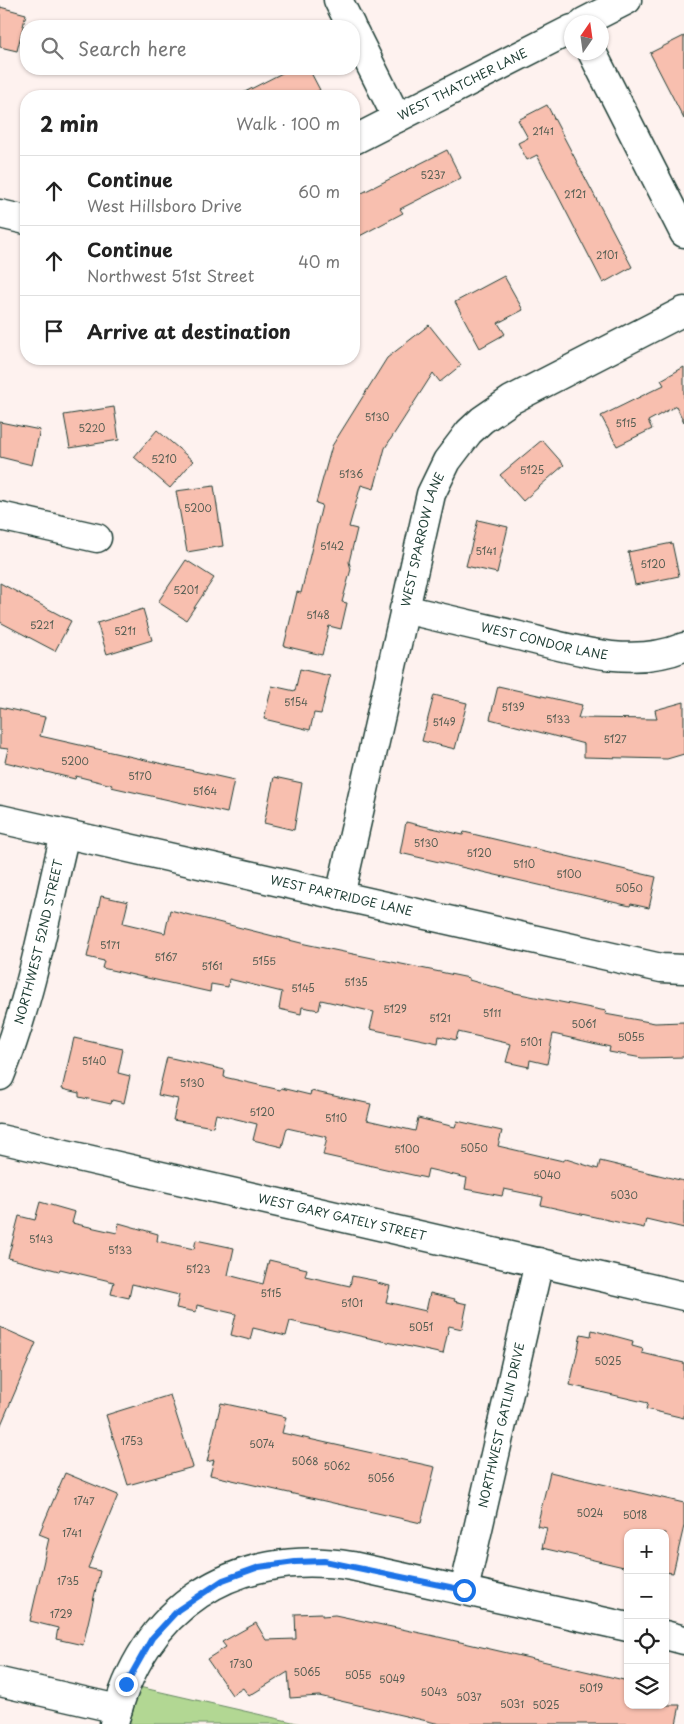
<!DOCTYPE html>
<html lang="en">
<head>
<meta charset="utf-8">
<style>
	:root { --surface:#fff; --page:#f2f2f2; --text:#222; --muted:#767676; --line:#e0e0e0 }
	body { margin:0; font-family:"Playpen Sans",sans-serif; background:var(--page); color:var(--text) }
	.controls { position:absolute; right:15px; bottom:15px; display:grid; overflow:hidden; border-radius:10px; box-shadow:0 1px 4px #0004 }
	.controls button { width:45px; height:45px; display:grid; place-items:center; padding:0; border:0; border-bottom:1px solid var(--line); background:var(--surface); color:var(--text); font:25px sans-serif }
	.compass { position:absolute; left:564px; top:15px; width:45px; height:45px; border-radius:50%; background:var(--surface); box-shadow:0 1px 4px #0004; rotate:13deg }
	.stop { position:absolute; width:15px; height:15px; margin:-11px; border:4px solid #1a73e8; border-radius:50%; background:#fff }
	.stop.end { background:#1a73e8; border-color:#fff; box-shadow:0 1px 5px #0008 }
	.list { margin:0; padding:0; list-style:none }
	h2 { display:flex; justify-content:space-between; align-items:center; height:65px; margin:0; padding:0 20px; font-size:21px }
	h2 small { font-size:16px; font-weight:400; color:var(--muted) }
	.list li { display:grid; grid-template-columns:32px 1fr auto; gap:15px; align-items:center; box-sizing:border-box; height:70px; padding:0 20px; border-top:1px solid var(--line) }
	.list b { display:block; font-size:19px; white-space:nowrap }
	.list p { margin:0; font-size:16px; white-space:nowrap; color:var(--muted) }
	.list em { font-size:16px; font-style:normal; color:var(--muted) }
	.icon { flex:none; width:28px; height:28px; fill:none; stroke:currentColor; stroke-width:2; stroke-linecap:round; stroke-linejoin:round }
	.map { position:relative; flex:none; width:684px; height:1724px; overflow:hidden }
	.search { position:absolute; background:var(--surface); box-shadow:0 1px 4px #0004; left:20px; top:20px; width:340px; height:55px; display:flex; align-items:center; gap:12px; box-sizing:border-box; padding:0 18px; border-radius:20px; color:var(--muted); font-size:19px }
	.panel { position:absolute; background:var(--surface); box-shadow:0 1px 4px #0004; left:20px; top:90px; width:340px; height:275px; border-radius:20px }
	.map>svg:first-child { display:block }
</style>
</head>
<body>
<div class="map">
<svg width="684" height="1724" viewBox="0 0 684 1724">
	<rect width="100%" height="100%" fill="#fef2ef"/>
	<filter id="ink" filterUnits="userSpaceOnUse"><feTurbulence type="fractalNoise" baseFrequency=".02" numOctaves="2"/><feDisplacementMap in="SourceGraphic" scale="10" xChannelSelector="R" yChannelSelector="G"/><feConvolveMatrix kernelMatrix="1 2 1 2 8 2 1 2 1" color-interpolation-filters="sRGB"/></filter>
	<g filter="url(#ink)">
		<path fill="#b2d793" stroke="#688a64" d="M126 1684 301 1724H114Z"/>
		<path fill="#f8bfaf" stroke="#1f3d34" d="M0 7 26 14 17 51 0 47Z
			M684 36V119L650 53Z
			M290 69H309L320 90 307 96H237Z
			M547 105 632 267 603 283 537 155 527 160 518 143 528 138 518 120Z
			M447 150 461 178 400 209 403 213 354 239V197Z
			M504 276 523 310 498 323 505 334 480 348 455 302Z
			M429 325 461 365 440 382 433 373 385 448 374 489 361 485 349 527 357 529 349 562 351 569 342 602 347 603 341 629 329 626 322 655 284 646 297 592 301 593 322 505 316 503 332 446 387 358Z
			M684 367V422L676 406 648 421 652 429 617 446 601 416 664 385 661 380Z
			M114 407 119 440 70 448 64 415Z
			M0 422 40 430 32 465 0 457Z
			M157 430 193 461 170 488 134 457Z
			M542 440 564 465 523 501 500 475Z
			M214 486 223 546 187 552 176 491Z
			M478 520 508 527 497 573 466 566Z
			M672 543 679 576 635 585 628 552Z
			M186 560 214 578 186 620 158 602Z
			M0 583 71 621 55 651 0 622Z
			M143 609 152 640 107 654 97 623Z
			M300 669 330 676 321 714 314 713 310 730 264 719 272 686 295 691Z
			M498 686 582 705 578 718 657 719 655 710 684 702V754L667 759 584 757V744L490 719Z
			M434 695 467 703 455 749 422 741Z
			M0 707 45 717 40 736 234 780 227 813 111 787 112 785 76 776 75 779 5 762 8 749 0 748Z
			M274 777 302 783 294 830 264 823Z
			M406 822 463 835 464 832 656 877 649 908 631 904 630 906 400 853Z
			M101 896 128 902 123 923 165 933 170 910 305 944 469 978V980L515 993 606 1011 605 1014 655 1023 684 1022V1057L642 1058 609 1052 610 1047 553 1034 547 1064 530 1060 529 1067 506 1062 511 1044 458 1032 456 1040 439 1036 438 1043 370 1029 374 1012 321 1000 319 1010 302 1007 301 1014 279 1009 282 992 229 979 228 987 211 984 210 992 102 968 104 961 87 957Z
			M74 1038 123 1049 118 1073 130 1076 124 1103 112 1100 111 1104 79 1097V1093L62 1089Z
			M167 1057 225 1070 224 1077 280 1090 281 1088 310 1095 311 1091 371 1104 367 1120 415 1131 418 1118 455 1127 457 1121 502 1131 498 1146 563 1161 566 1159 598 1169 600 1161 684 1181V1228L646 1219 644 1228 541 1205 543 1197 504 1189 502 1196 465 1189 467 1178 428 1169 426 1178 323 1155 327 1137 287 1128 282 1147 253 1140 257 1124 216 1114 213 1127 173 1120 178 1099 158 1095Z
			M40 1202 75 1212 72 1223 117 1233 119 1223 158 1234 157 1241 194 1249 196 1240 234 1248 228 1275 263 1284 269 1260 307 1269 305 1276 350 1286 352 1276 377 1281V1283L390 1286 386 1302 426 1311 430 1293 455 1299 454 1301 467 1304 462 1329 449 1326 443 1354 290 1321 286 1336 253 1328 250 1340 231 1335 236 1314 197 1305 196 1312 176 1308 179 1295 132 1284 129 1298 111 1294 114 1282 60 1269 59 1271 8 1258 19 1216 35 1220Z
			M0 1327 36 1343 0 1427Z
			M592 1330 633 1341 632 1346 643 1349 642 1353 684 1363V1418L646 1409 648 1403 570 1385 581 1334 591 1336Z
			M170 1395 193 1467 128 1485 106 1415Z
			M221 1403 286 1417 282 1433 435 1467 421 1523 210 1475 214 1460 207 1462Z
			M550 1472 684 1503V1526L673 1573 665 1572V1533H628V1568L542 1548 547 1528 537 1526Z
			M65 1473 118 1495 88 1568 100 1571 83 1645 56 1639 58 1628 30 1621 49 1538 39 1534Z
			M322 1613V1616L335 1615 430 1635 628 1681V1705H680L676 1724H440L319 1696 290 1698 288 1672 249 1696 243 1688 232 1695 207 1659 226 1647 222 1642 256 1623 266 1640 296 1639 295 1614Z"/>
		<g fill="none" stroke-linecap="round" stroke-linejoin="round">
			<defs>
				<g id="street">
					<path d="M338 0 351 26"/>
					<path d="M584 22 627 0"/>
					<path d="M354 32 397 118"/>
					<path d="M592 52 684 233"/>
					<path id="s1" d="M354 140 572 29"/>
					<path d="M0 214 26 220"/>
					<path d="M0 516 97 538"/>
					<path id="s2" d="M404 609C442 618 481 627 519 636 572 649 631 669 684 647"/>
					<path id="s3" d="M0 819 661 968 684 969"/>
					<path id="s4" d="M340 896 431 494 447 461 469 432 482 420 511 400 684 311"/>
					<path id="s5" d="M0 1076C32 997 45 916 65 834"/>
					<path id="s6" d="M0 1139 684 1296"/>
					<path id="s7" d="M464 1590 539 1262"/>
					<path d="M665 1635 684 1640"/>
					<path d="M0 1682 118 1709"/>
					<path d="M114 1724C141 1607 235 1547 352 1566L628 1627"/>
				</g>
			</defs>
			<use href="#street" stroke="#1f3d34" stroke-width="31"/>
			<use href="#street" stroke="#fff" stroke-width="28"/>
		</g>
	</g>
	<g fill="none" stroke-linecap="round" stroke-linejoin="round" filter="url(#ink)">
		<path stroke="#1a73e8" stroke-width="6" d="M126 1684 152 1638 178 1610 223 1580 259 1567 295 1562 324 1561 464 1590"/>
	</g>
	<g text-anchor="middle" stroke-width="5" stroke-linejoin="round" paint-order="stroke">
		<g font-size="10" fill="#555e53">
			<text x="543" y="135">2141</text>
			<text x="433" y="179">5237</text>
			<text x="575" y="198">2121</text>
			<text x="607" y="259">2101</text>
			<text x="377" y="421">5130</text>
			<text x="626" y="427">5115</text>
			<text x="92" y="432">5220</text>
			<text x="164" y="463">5210</text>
			<text x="532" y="474">5125</text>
			<text x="351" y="478">5136</text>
			<text x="198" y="512">5200</text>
			<text x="332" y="550">5142</text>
			<text x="486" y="555">5141</text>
			<text x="653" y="568">5120</text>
			<text x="186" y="594">5201</text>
			<text x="318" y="619">5148</text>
			<text x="42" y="629">5221</text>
			<text x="125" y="635">5211</text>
			<text x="296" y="706">5154</text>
			<text x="513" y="711">5139</text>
			<text x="558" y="723">5133</text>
			<text x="444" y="726">5149</text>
			<text x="615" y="743">5127</text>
			<text x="75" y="765">5200</text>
			<text x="140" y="780">5170</text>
			<text x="205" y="795">5164</text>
			<text x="426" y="847">5130</text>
			<text x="479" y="857">5120</text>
			<text x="524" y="868">5110</text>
			<text x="569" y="878">5100</text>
			<text x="629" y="892">5050</text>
			<text x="110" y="949">5171</text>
			<text x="166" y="961">5167</text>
			<text x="264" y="965">5155</text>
			<text x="212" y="970">5161</text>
			<text x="356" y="986">5135</text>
			<text x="303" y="992">5145</text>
			<text x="395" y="1013">5129</text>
			<text x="492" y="1017">5111</text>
			<text x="440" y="1022">5121</text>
			<text x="584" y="1028">5061</text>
			<text x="631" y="1041">5055</text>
			<text x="531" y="1046">5101</text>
			<text x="94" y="1065">5140</text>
			<text x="192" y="1087">5130</text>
			<text x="262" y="1116">5120</text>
			<text x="336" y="1122">5110</text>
			<text x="474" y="1152">5050</text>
			<text x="407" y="1153">5100</text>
			<text x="547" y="1179">5040</text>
			<text x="624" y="1199">5030</text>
			<text x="41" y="1243">5143</text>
			<text x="120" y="1254">5133</text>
			<text x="198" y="1273">5123</text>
			<text x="271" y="1297">5115</text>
			<text x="352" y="1307">5101</text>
			<text x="421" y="1331">5051</text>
			<text x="608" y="1365">5025</text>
			<text x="132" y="1445">1753</text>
			<text x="262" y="1448">5074</text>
			<text x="305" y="1465">5068</text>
			<text x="337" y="1470">5062</text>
			<text x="381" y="1482">5056</text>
			<text x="84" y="1505">1747</text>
			<text x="590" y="1517">5024</text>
			<text x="635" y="1519">5018</text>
			<text x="72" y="1537">1741</text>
			<text x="68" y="1585">1735</text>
			<text x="61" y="1618">1729</text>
			<text x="241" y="1668">1730</text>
			<text x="307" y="1676">5065</text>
			<text x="358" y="1679">5055</text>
			<text x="392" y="1683">5049</text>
			<text x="591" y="1692">5019</text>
			<text x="434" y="1696">5043</text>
			<text x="469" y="1701">5037</text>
			<text x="512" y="1708">5031</text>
			<text x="546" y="1709">5025</text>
		</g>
		<g font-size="12" fill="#1f3d34" stroke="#fff">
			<text dy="4" stroke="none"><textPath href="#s1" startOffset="122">WEST THATCHER LANE</textPath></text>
			<text dy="4" stroke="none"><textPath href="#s4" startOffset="366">WEST SPARROW LANE</textPath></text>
			<text dy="4" stroke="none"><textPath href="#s2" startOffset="144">WEST CONDOR LANE</textPath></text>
			<text dy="4" stroke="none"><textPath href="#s3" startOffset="350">WEST PARTRIDGE LANE</textPath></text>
			<text dy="4" stroke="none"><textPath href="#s5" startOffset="140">NORTHWEST 52ND STREET</textPath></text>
			<text dy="4" stroke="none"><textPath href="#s6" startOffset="351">WEST GARY GATELY STREET</textPath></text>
			<text dy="4" stroke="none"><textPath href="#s7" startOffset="169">NORTHWEST GATLIN DRIVE</textPath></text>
		</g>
	</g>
</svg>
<div class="controls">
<button>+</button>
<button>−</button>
<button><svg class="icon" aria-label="locate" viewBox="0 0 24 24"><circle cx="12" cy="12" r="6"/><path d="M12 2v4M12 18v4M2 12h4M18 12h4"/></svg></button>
<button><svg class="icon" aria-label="layers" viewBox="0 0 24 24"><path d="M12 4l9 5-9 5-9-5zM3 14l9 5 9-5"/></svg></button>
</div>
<svg class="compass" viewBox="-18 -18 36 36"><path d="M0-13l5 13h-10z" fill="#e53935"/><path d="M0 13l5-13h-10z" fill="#767676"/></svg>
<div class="stop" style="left:464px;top:1590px"></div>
<div class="stop end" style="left:126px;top:1684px"></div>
<div class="search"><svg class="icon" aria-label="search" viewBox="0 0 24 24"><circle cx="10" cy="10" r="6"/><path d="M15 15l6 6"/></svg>Search here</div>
<section class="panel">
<h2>2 min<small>Walk · 100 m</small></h2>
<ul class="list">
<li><svg class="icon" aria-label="ahead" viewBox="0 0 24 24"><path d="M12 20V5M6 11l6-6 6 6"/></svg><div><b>Continue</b><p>West Hillsboro Drive</p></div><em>60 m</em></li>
<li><svg class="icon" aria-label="ahead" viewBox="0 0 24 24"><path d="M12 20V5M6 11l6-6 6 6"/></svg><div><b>Continue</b><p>Northwest 51st Street</p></div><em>40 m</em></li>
<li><svg class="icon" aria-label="arrive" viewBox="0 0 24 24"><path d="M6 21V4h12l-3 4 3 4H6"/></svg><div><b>Arrive at destination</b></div></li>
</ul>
</section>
</div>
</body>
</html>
